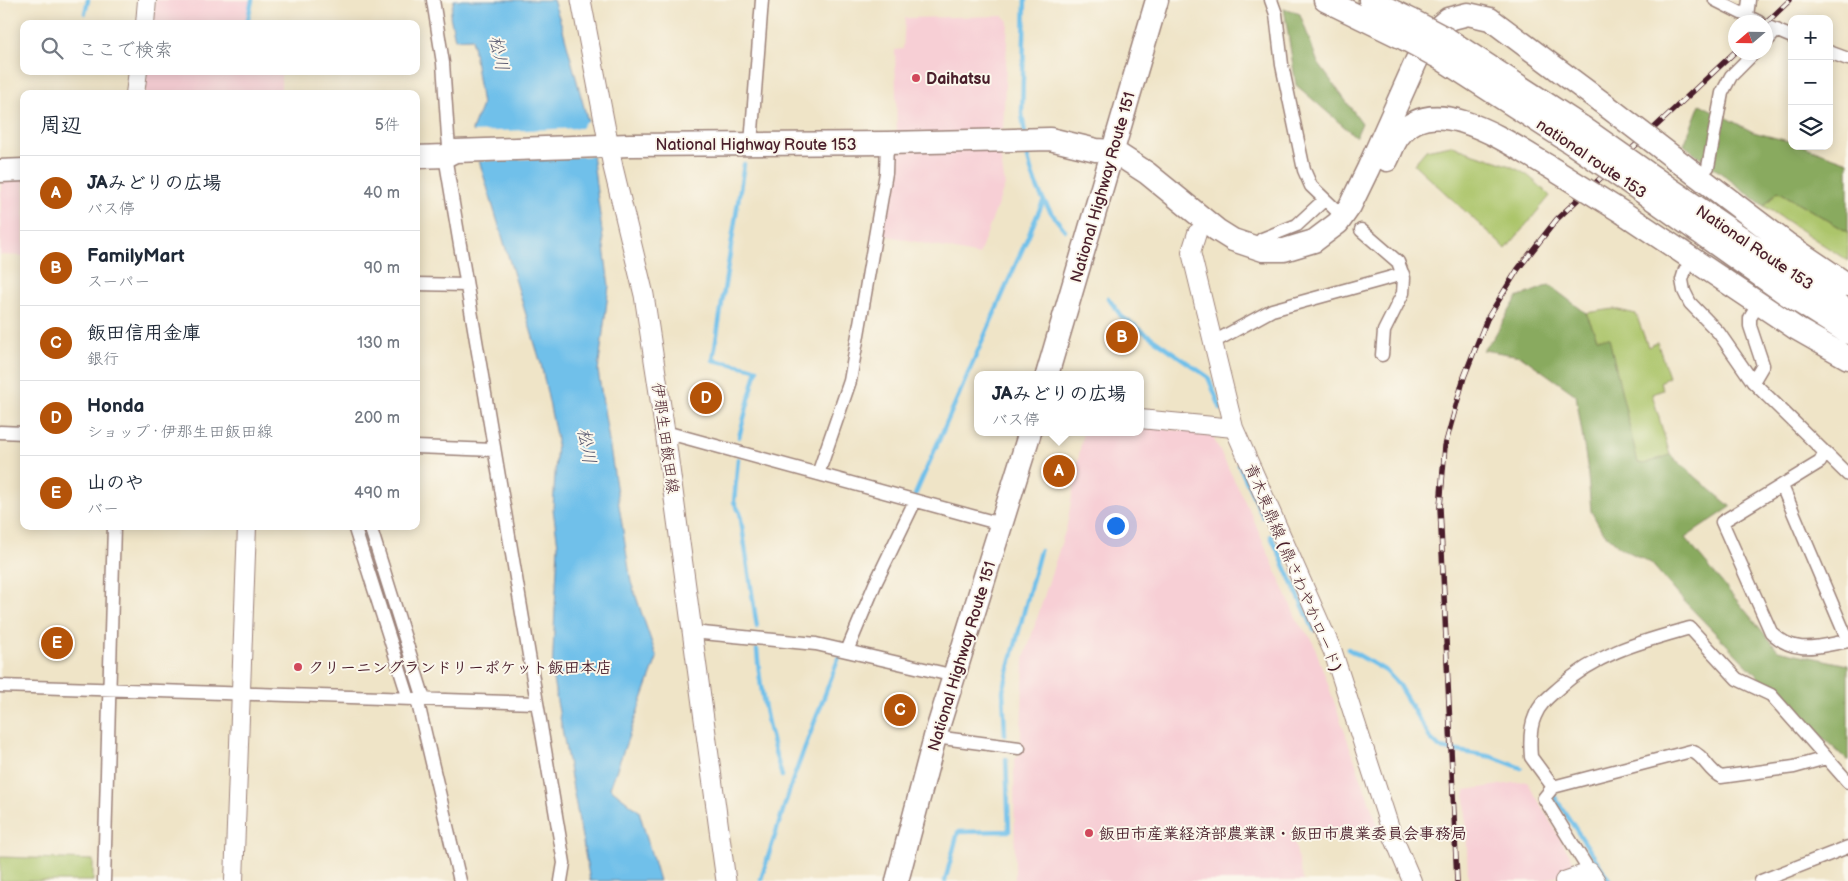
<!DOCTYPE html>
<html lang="ja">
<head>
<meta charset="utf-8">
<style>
	:root { --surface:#fff; --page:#f2f2f3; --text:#1f2937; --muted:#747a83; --line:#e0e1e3; --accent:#b45309 }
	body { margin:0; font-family:"Balsamiq Sans","Klee One",sans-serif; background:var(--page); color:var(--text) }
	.controls { position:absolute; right:15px; top:15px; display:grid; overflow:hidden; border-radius:10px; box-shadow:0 2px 12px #0003 }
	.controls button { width:45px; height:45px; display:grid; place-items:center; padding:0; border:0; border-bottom:1px solid var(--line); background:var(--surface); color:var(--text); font:25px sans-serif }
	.compass { position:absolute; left:1728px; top:15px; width:45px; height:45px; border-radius:50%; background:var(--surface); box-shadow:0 2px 12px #0003; rotate:250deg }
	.you { position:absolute; left:1115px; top:525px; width:18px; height:18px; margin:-12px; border:4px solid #fff; border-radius:50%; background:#1a73e8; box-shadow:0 0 0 8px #1a73e833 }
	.badge { display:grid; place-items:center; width:32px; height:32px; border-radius:50%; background:var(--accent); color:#fff; font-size:16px; font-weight:700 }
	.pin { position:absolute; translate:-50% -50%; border:2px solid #fff; box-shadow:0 1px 5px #0006 }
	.popup { position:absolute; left:974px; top:371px; width:170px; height:65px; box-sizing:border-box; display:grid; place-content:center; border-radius:10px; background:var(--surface); filter:drop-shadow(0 1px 4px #0005); font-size:16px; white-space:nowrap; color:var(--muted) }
	.popup b { font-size:19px; color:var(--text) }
	.popup::after { content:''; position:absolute; left:50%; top:100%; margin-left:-10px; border:10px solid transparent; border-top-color:var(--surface) }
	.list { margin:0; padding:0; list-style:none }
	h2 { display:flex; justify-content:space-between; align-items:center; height:65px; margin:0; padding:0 20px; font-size:21px }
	h2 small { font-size:16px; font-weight:400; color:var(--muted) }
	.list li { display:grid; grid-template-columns:32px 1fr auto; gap:15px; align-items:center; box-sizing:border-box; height:75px; padding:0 20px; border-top:1px solid var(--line) }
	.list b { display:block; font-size:19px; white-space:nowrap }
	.list p { margin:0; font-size:16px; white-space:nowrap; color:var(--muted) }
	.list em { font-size:16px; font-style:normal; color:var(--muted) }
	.icon { flex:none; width:28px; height:28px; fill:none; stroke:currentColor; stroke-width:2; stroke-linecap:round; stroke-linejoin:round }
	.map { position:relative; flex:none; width:1848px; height:881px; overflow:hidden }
	.search { position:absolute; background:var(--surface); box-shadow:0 2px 12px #0003; left:20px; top:20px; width:400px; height:55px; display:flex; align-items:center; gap:12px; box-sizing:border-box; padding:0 18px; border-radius:10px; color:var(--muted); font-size:19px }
	.panel { position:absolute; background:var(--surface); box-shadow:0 2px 12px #0003; left:20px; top:90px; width:400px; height:440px; border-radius:10px }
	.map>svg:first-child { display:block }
</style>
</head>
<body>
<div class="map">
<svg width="1848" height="881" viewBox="0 0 1848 881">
	<rect width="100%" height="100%" fill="#fbf7ec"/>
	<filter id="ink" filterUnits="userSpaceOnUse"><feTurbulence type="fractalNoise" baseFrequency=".02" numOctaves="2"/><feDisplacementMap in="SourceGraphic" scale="10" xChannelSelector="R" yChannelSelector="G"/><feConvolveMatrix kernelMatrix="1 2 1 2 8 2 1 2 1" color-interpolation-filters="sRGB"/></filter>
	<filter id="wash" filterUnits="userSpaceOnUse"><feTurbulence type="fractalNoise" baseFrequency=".0096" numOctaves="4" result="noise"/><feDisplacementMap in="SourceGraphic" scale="20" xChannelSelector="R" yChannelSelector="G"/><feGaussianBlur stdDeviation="1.12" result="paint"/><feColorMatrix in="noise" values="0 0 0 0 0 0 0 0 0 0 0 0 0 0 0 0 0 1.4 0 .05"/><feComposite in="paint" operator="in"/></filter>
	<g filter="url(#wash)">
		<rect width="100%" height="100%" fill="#efe4c7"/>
		<path fill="#f7cfd5" d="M155 0H252L248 24H153Z
			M1003 16 1008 21 1003 130 897 135 895 50 903 49 905 18Z
			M147 71H281V94H145Z
			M999 147 1005 185 979 255 879 234 893 151Z
			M7 177H24V256L0 255 1 183Z
			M1140 427 1211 433 1253 518 1299 624 1312 639 1378 826 1372 832 1294 840 1303 881H1015L1014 760 1020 754 1024 659 1067 525 1083 432H1140Z
			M1527 781 1577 868 1543 881H1468L1465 790Z"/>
		<path fill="#acc56b" stroke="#7b724b" d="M1451 145C1476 157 1505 160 1527 175 1535 181 1543 189 1550 196L1506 249 1414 164 1426 150Z
			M1778 191 1848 232V261L1764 206Z
			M1614 309 1636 314 1648 347 1657 342 1669 377 1660 382 1663 390 1652 394 1670 455 1644 464 1638 463 1597 338 1586 313Z
			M0 857 93 860V881H0Z"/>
		<path fill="#89aa5f" stroke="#6a6445" d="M1284 8 1300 14 1318 63 1362 123 1356 137 1296 85Z
			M1700 104 1753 132 1792 142V146H1803L1848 162V232L1778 191 1764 206 1684 145Z
			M1549 285 1586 313 1597 338H1609L1638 463 1644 464 1670 455 1731 507 1685 538 1778 650 1848 665V761L1772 691 1682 599 1651 563 1621 548 1602 531 1591 511 1587 465 1576 395 1521 356 1483 350 1494 337 1517 298Z"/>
		<path fill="#6fc0ea" stroke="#5c708a" d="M454 0H553L562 26 588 122 609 286 598 371 631 582 657 658 610 788 639 811 659 881H590L552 674 558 545 553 509 557 440 541 364 481 167 472 130 482 105 472 38 455 39 450 16Z"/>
		<path fill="#efe4c7" d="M585 122H590L595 156 477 161 470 132 581 128Z"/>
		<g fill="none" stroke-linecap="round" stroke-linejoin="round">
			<path stroke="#6fc0ea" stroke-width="4.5" d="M85 13 88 0
				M247 24 252 0
				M1025 134 1022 114 1025 0
				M1026 147C1031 180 1043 205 1065 230
				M1108 298 1121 316 1208 377 1221 409
				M739 437 757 369 713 360 744 164
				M738 459 734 502 740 513 757 627
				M1239 465 1263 517
				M915 495 1043 202
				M362 526 414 689
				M1271 536 1314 630
				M1348 649 1386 671 1398 684 1430 738 1440 748 1493 757 1521 768
				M757 650C760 693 769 734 782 776
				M1005 735 1003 691 1040 551
				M1554 796 1610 881
				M761 879 793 779 839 657
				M945 881 958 832 1009 831 1006 759"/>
		</g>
	</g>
	<g filter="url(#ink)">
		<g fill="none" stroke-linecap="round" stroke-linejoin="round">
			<path stroke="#cebda8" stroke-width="12" stroke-dasharray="12 6" stroke-linecap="butt" d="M1688 260 1706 177"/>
			<defs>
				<path id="street" d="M433 0 443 63 448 136 449 146 445 156 564 863 561 881
					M1271 0 1276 14 1282 65 1304 170 1311 186 1337 211
					M1715 0 1759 22
					M1747 16 1749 0
					M1766 26 1792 37
					M1766 42 1777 30
					M1829 52 1848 59
					M751 144 762 0
					M1708 167 1722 93 1731 76 1755 52
					M1361 230 1398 262 1404 278 1403 293 1384 331 1382 355
					M1254 247 1262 239 1297 225 1324 200
					M1685 270 1682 280 1684 291 1690 303 1719 333 1753 382 1848 475
					M416 284 466 285
					M1214 339 1221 338 1272 310 1403 274
					M1753 382 1763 365 1750 326V318L1759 303
					M0 432 24 433
					M665 432 1001 524
					M416 447 494 450
					M1824 454 1820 462 1722 522 1771 632C1795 656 1818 646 1848 641
					M818 474 850 381 886 173 887 143
					M1782 486 1848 641
					M354 526 409 699
					M370 526 424 699
					M692 632 816 644 955 676
					M847 651 875 584 915 501
					M0 686 537 703
					M417 699 460 881
					M935 737 1019 748
					M1553 787 1531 757C1530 745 1530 727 1535 716 1540 703 1550 696 1560 687 1599 652 1641 642 1690 628L1737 679 1771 695 1848 782
					M1590 872 1544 798 1553 787 1691 751C1704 755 1708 771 1721 777L1794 767 1826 758
					M104 881 114 526
					M1761 881 1848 847"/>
				<path id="secondary" d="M145 24 147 0
					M135 94 138 71
					M1197 233 1191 252 1234 428
					M1140 419 1234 428 1333 652 1392 834 1412 881
					M234 881 247 526
					M1564 881 1590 872 1596 881"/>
				<path id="primary" d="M581 0 613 167 644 295 665 432 726 881"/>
				<path id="highway" d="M1325 0 1405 39
					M1370 0 1413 21
					M1447 39 1582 127
					M1440 58 1573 144
					M416 157 445 156 455 151 630 145 887 143 1050 139 1096 150 1113 151 1147 173 1217 230 1233 240 1263 250H1284L1314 241 1338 223 1350 206 1368 169 1427 37 1448 19 1468 14 1490 19 1608 107
					M1387 160C1391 152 1394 142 1399 136 1434 88 1513 146 1548 166
					M1682 164 1786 243 1848 285
					M0 171 24 170
					M1663 184 1848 311
					M1647 195 1788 295 1848 333
					M1625 214 1797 329 1848 358
					M1047 375 1157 0
					M897 881 935 737 1030 432"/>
			</defs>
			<use href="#street" stroke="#9c8279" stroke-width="15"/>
			<use href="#secondary" stroke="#9c8279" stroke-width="20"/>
			<use href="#primary" stroke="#9c8279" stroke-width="21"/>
			<use href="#highway" stroke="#9c8279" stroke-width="25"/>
			<use href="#street" stroke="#fff" stroke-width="12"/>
			<use href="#secondary" stroke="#fff" stroke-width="18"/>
			<use href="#primary" stroke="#fff" stroke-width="19"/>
			<use href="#highway" stroke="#fff" stroke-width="22"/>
			<defs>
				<path id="rail" d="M1766 23 1790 0
					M1457 881 1440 507 1445 446 1464 377 1487 319 1518 269 1557 219 1736 51"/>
			</defs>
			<use href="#rail" stroke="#4a1f2b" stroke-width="5.5"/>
			<use href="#rail" stroke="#fbf7ec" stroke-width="4" stroke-dasharray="11" stroke-linecap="butt"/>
			<defs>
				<path id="highway-bridge" d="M1413 21 1447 39
					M1405 39 1440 58
					M1608 107 1682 164
					M1582 127 1663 184
					M1573 144 1647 195
					M1548 166 1625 214"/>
			</defs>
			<use href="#highway-bridge" stroke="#9c8279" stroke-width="25" stroke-linecap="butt"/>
			<use href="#highway-bridge" stroke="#fff" stroke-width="22"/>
		</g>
	</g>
	<g fill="#d1495b" stroke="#fbf7ec" stroke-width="2">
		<circle cx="916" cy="78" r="5"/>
		<circle cx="298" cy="667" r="5"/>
		<circle cx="1089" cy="833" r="5"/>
	</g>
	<g text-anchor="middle" stroke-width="4" stroke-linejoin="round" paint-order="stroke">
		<g font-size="16" font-weight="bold" fill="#4a1f2b" stroke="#fbf7ec" text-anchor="start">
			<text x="926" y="84">Daihatsu</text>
			<text x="308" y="673">クリーニングランドリーポケット飯田本店</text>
			<text x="1099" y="839">飯田市産業経済部農業課・飯田市農業委員会事務局</text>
		</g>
		<g font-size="16" fill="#4a1f2b" stroke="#fbf7ec">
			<text x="756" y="150">National Highway Route 153</text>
			<text transform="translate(1592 158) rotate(34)" y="6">national route 153</text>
			<text transform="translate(1102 187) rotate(-74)" y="6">National Highway Route 151</text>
			<text transform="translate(1755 247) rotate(34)" y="6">National Route 153</text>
			<text transform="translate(666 438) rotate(82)" y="6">伊那生田飯田線</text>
			<text transform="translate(1294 567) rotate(67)" y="6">青木東鼎線 (鼎さわやかロード)</text>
			<text transform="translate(961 656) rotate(-73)" y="6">National Highway Route 151</text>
		</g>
		<g font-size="18" font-style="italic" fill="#57576e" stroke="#fbf7ec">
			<text transform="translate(499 53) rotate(78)" y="6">松川</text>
			<text transform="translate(587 446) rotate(80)" y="6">松川</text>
		</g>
	</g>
</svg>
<div class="controls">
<button>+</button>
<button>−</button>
<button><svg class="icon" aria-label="layers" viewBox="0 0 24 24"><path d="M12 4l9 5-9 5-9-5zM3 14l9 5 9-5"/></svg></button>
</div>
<svg class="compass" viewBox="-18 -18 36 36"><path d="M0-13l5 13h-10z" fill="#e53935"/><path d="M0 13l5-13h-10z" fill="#747a83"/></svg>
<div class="you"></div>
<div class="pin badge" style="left:1059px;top:471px">A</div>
<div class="popup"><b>JAみどりの広場</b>バス停</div>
<div class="pin badge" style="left:1122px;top:337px">B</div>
<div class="pin badge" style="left:900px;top:710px">C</div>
<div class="pin badge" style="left:706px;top:398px">D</div>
<div class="pin badge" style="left:57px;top:643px">E</div>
<div class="search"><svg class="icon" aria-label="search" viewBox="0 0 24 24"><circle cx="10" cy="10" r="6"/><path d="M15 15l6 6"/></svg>ここで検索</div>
<section class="panel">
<h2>周辺<small>5件</small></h2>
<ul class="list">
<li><span class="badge">A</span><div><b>JAみどりの広場</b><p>バス停</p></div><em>40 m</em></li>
<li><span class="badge">B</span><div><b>FamilyMart</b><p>スーパー</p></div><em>90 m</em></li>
<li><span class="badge">C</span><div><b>飯田信用金庫</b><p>銀行</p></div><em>130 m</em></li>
<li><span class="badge">D</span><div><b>Honda</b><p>ショップ · 伊那生田飯田線</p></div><em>200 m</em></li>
<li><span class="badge">E</span><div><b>山のや</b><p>バー</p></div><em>490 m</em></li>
</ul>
</section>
</div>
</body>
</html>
